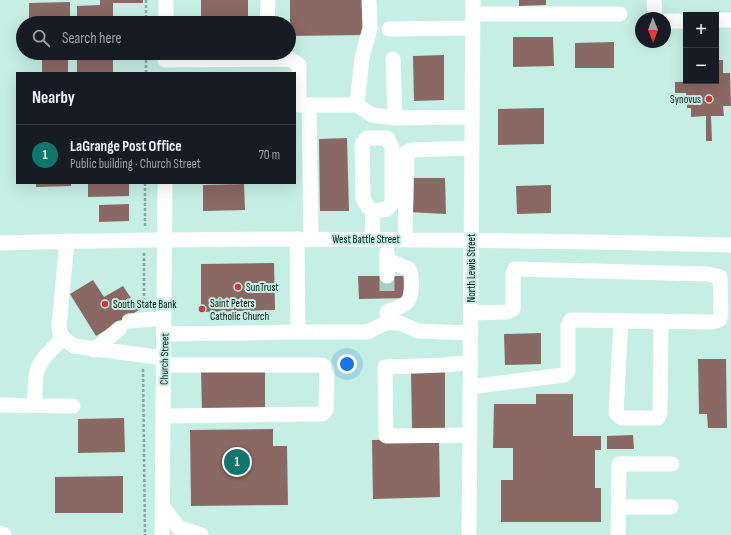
<!DOCTYPE html>
<html lang="en">
<head>
<meta charset="utf-8">
<style>
	:root { --surface:#171b24; --page:#242831; --text:#f1f3f6; --muted:#9ea1a6; --line:#363941; --accent:#0f766e }
	body { margin:0; font-family:"Sofia Sans Condensed",sans-serif; background:var(--page); color:var(--text) }
	.controls { position:absolute; right:12px; top:12px; display:grid; overflow:hidden; border-radius:0px; box-shadow:0 4px 16px #0002 }
	.controls button { width:36px; height:36px; display:grid; place-items:center; padding:0; border:0; border-bottom:1px solid var(--line); background:var(--surface); color:var(--text); font:20px sans-serif }
	.compass { position:absolute; left:635px; top:12px; width:36px; height:36px; border-radius:50%; background:var(--surface); box-shadow:0 4px 16px #0002; rotate:179deg }
	.you { position:absolute; left:347px; top:364px; width:14px; height:14px; margin:-10px; border:3px solid #fff; border-radius:50%; background:#1a73e8; box-shadow:0 0 0 6px #1a73e833 }
	.badge { display:grid; place-items:center; width:26px; height:26px; border-radius:50%; background:var(--accent); color:#fff; font-size:13px; font-weight:700 }
	.pin { position:absolute; translate:-50% -50%; border:2px solid #fff; box-shadow:0 1px 4px #0006 }
	.list { margin:0; padding:0; list-style:none }
	h2 { display:flex; justify-content:space-between; align-items:center; height:52px; margin:0; padding:0 16px; font-size:17px }
	h2 small { font-size:13px; font-weight:400; color:var(--muted) }
	.list li { display:grid; grid-template-columns:26px 1fr auto; gap:12px; align-items:center; box-sizing:border-box; height:60px; padding:0 16px; border-top:1px solid var(--line) }
	.list b { display:block; font-size:15px; white-space:nowrap }
	.list p { margin:0; font-size:13px; white-space:nowrap; color:var(--muted) }
	.list em { font-size:13px; font-style:normal; color:var(--muted) }
	.icon { flex:none; width:22px; height:22px; fill:none; stroke:currentColor; stroke-width:2; stroke-linecap:round; stroke-linejoin:round }
	.map { position:relative; flex:none; width:731px; height:535px; overflow:hidden }
	.search { position:absolute; background:var(--surface); box-shadow:0 4px 16px #0002; left:16px; top:16px; width:280px; height:44px; display:flex; align-items:center; gap:10px; box-sizing:border-box; padding:0 14px; border-radius:22px; color:var(--muted); font-size:15px }
	.panel { position:absolute; background:var(--surface); box-shadow:0 4px 16px #0002; left:16px; top:72px; width:280px; height:112px; border-radius:0px }
	.map>svg:first-child { display:block }
</style>
</head>
<body>
<div class="map">
<svg width="731" height="535" viewBox="0 0 731 535">
	<rect width="100%" height="100%" fill="#c5eee4"/>
	<path fill="#8a6864" d="M100 0H143V3H113V23H77V6L100 5Z
		M201 0H248V18H201Z
		M290 0H364V35L290 36Z
		M519 0H546V5L519 6Z
		M70 2V23H29V3Z
		M513 37H553L554 66 513 67Z
		M614 42V68H575V43Z
		M42 53H68V73H42Z
		M77 53H113V73H77Z
		M444 55V100L414 101 413 56Z
		M716 60H723V73H730L731 106H723L724 116H711L712 141H706V116L691 117V108H687L686 93H675V82L716 81Z
		M544 108V144L498 145V109Z
		M347 138 349 211H320L319 139Z
		M408 178H445L446 214 408 212Z
		M36 183H71V186L36 187Z
		M88 183H129V196L88 197Z
		M244 184 245 210 203 211V185Z
		M551 185V213L517 214 516 186Z
		M129 204V221L99 222V205Z
		M274 263 275 310 201 312V264Z
		M358 276H407V298L359 299Z
		M93 280 104 297 123 286 139 310 96 336 70 294Z
		M541 333V364L505 365 504 334Z
		M698 359H726L727 428H708L707 414H699Z
		M201 369H265V410L202 411Z
		M411 372H445V429H412Z
		M536 394H573V436H601V450H595V488H601V522H501V480H513V448H493L494 404H536Z
		M124 418 125 452 78 453V419Z
		M273 429V446H287L288 505 191 506 190 430Z
		M633 435 634 449H607V436Z
		M439 439 440 497 373 499 372 440Z
		M123 476V513H55V477Z"/>
	<g fill="none" stroke-linecap="round" stroke-linejoin="round">
		<path stroke="#a9cec5" stroke-width="15" stroke-dasharray="15 8" stroke-linecap="butt" d="M387 276V298"/>
		<path stroke="#86a69e" stroke-width="2.5" stroke-dasharray="3 2" stroke-linecap="butt" d="M146 0V23
			M146 73V53
			M145 226V183
			M144 306V253
			M143 369 145 535"/>
		<path stroke="#fff" stroke-width="15" d="M654 0 655 18
			M473 14H620
			M716 20H731
			M665 21H686
			M166 23V0
			M267 23 268 0
			M389 29 473 28
			M393 59 395 118 472 117
			M165 60 290 59 299 65V105
			M301 105H309L311 239
			M309 105H357L362 58 370 28 369 0
			M357 105 372 115 395 118
			M372 239 373 211 368 207 363 198 362 144 367 138H387L392 147V203L387 209 373 211
			M405 239 407 152 411 150 472 148
			M67 241 59 326C59 337 66 340 74 346L164 358
			M0 243C244 236 487 239 731 245
			M387 260 409 269C412 275 413 297 407 302 402 307 393 309 387 312
			M387 276V252
			M621 320 616 413 622 418H658L660 412 661 321
			M129 321 164 318
			M298 332H367L388 322 400 323 418 331 471 333
			M164 334 298 332 297 239
			M94 350 120 328
			M470 387 564 375 568 371V325L571 320 713 322 719 320 721 315 720 277 708 274 515 269 513 273V309L507 312 471 313
			M0 405 73 406
			M35 405C35 365 35 366 63 338
			M163 416 322 414 326 410 327 369 322 365H164
			M470 435 386 436 385 367 444 365 471 362
			M162 506 179 528 201 535
			M618 507H671
			M0 533 4 535
			M162 535 165 183
			M469 535 473 0
			M618 535 619 464H672"/>
	</g>
	<g fill="#ca3b3b" stroke="#c5eee4" stroke-width="1.5">
		<circle cx="709" cy="99" r="4"/>
		<circle cx="238" cy="287" r="4"/>
		<circle cx="105" cy="304" r="4"/>
		<circle cx="202" cy="309" r="4"/>
	</g>
	<g text-anchor="middle" stroke-width="4" stroke-linejoin="round" paint-order="stroke">
		<g font-size="11" fill="#091915" stroke="#c5eee4" text-anchor="start">
			<text x="701" y="103" text-anchor="end">Synovus</text>
			<text x="246" y="291">SunTrust</text>
			<text x="210" y="307">Saint Peters<tspan x="210" dy="13">Catholic Church</tspan></text>
			<text x="113" y="308">South State Bank</text>
		</g>
		<g font-size="11" fill="#091915" stroke="#c5eee4">
			<text x="366" y="243">West Battle Street</text>
			<text transform="translate(471 268) rotate(-90)" y="4">North Lewis Street</text>
			<text transform="translate(164 359) rotate(-89)" y="4">Church Street</text>
		</g>
	</g>
</svg>
<div class="controls">
<button>+</button>
<button>−</button>
</div>
<svg class="compass" viewBox="-18 -18 36 36"><path d="M0-13l5 13h-10z" fill="#e53935"/><path d="M0 13l5-13h-10z" fill="#9ea1a6"/></svg>
<div class="you"></div>
<div class="pin badge" style="left:237px;top:462px">1</div>
<div class="search"><svg class="icon" aria-label="search" viewBox="0 0 24 24"><circle cx="10" cy="10" r="6"/><path d="M15 15l6 6"/></svg>Search here</div>
<section class="panel">
<h2>Nearby<small></small></h2>
<ul class="list">
<li><span class="badge">1</span><div><b>LaGrange Post Office</b><p>Public building · Church Street</p></div><em>70 m</em></li>
</ul>
</section>
</div>
</body>
</html>
